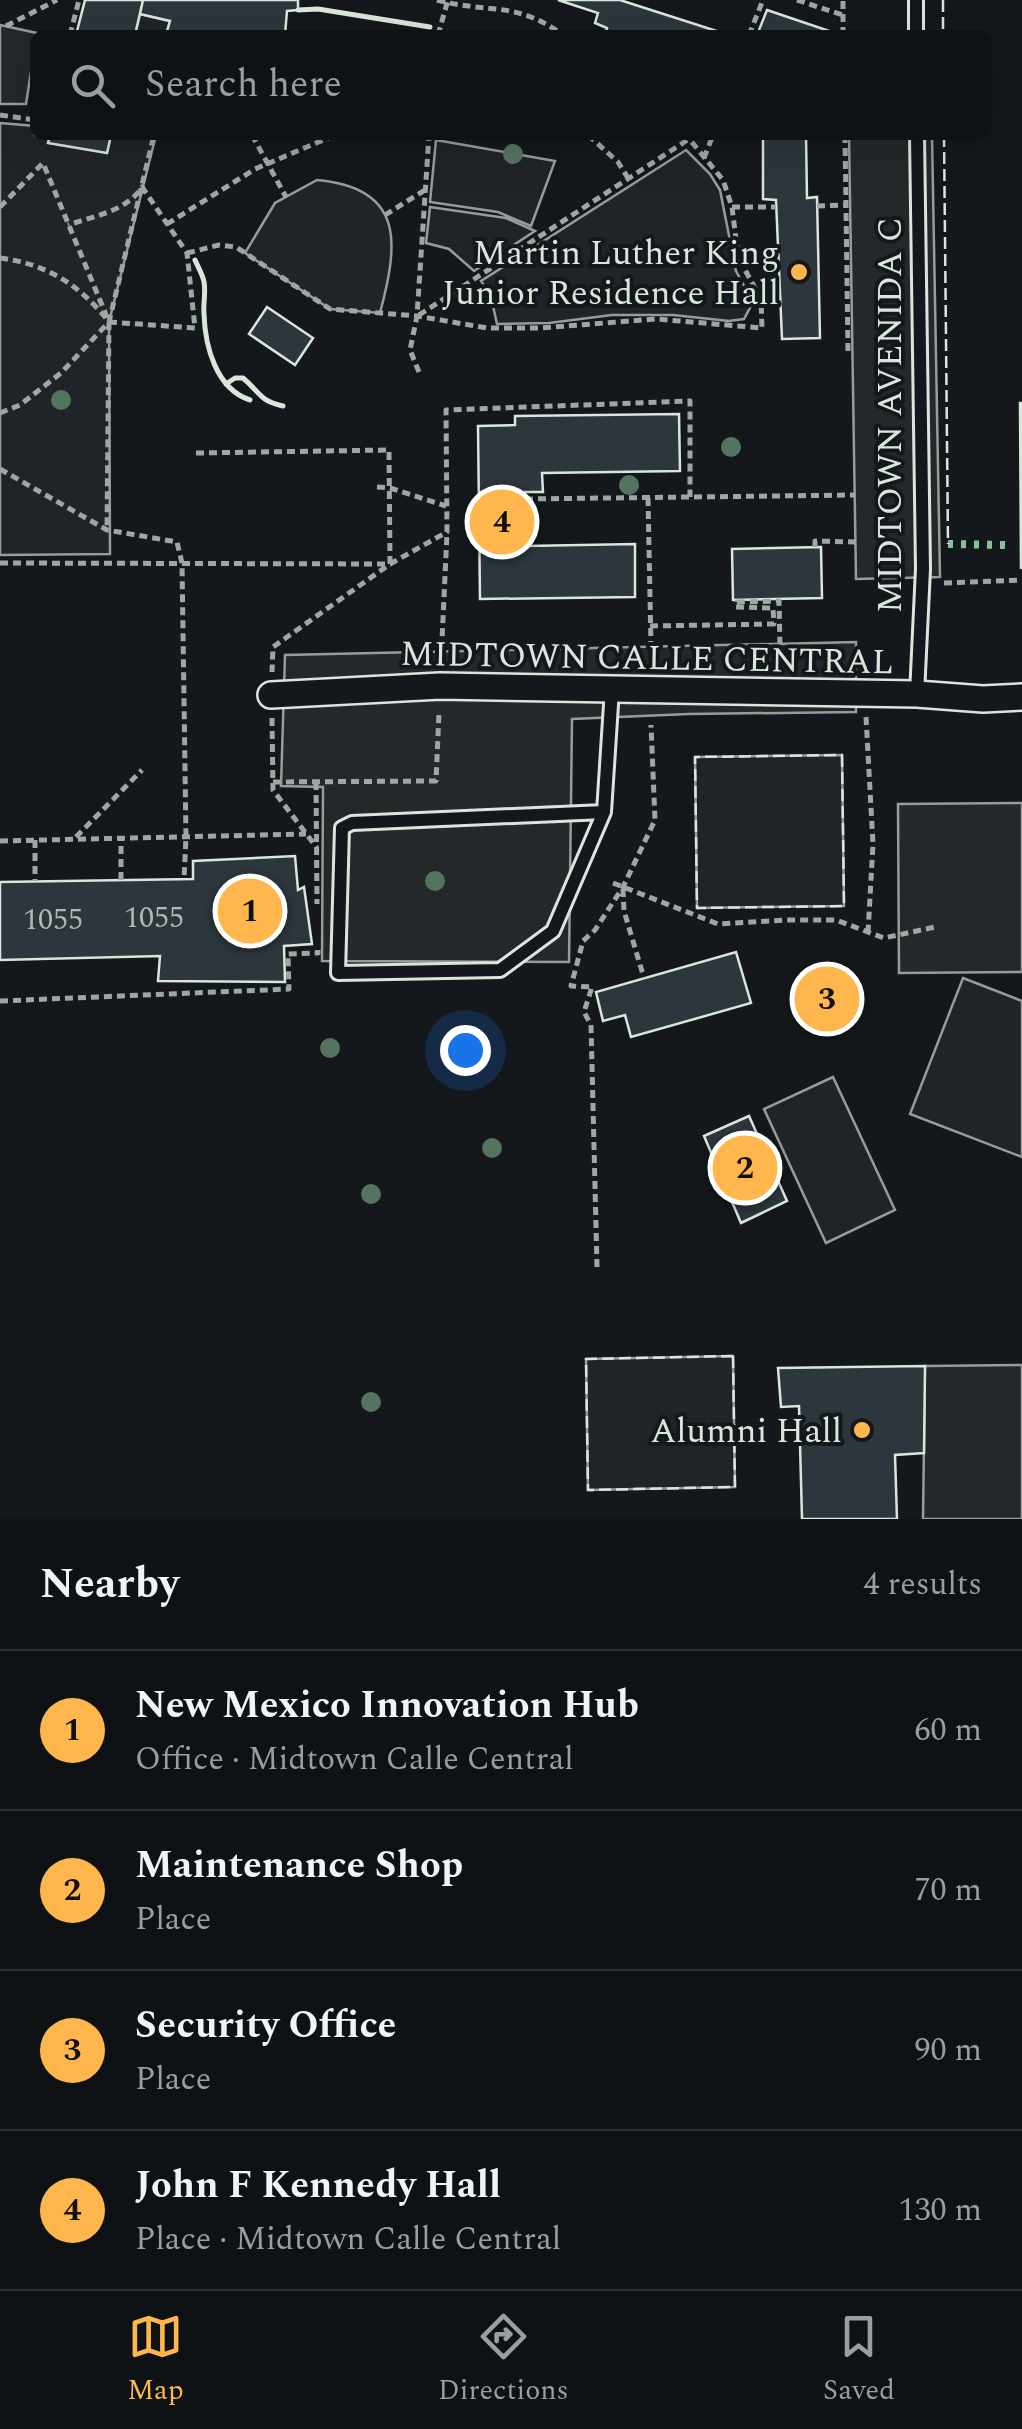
<!DOCTYPE html>
<html lang="en">
<head>
<meta charset="utf-8">
<style>
	:root { --surface:#0f1215; --page:#181b1e; --text:#f1f3f6; --muted:#9b9ea0; --line:#2f3234; --accent:#ffb74d }
	body { margin:0; font-family:Spectral,serif; background:var(--page); color:var(--text) }
	.you { position:absolute; left:465px; top:1050px; width:35px; height:35px; margin:-25px; border:8px solid #fff; border-radius:50%; background:#1a73e8; box-shadow:0 0 0 15px #1a73e833 }
	.badge { display:grid; place-items:center; width:65px; height:65px; border-radius:50%; background:var(--accent); color:#111; font-size:32px; font-weight:700 }
	.pin { position:absolute; translate:-50% -50%; border:5px solid #fff; box-shadow:0 2px 10px #0006 }
	.list { margin:0; padding:0; list-style:none }
	h2 { display:flex; justify-content:space-between; align-items:center; height:130px; margin:0; padding:0 40px; font-size:42px }
	h2 small { font-size:32px; font-weight:400; color:var(--muted) }
	.list li { display:grid; grid-template-columns:65px 1fr auto; gap:30px; align-items:center; box-sizing:border-box; height:160px; padding:0 40px; border-top:2px solid var(--line) }
	.list b { display:block; font-size:38px; white-space:nowrap }
	.list p { margin:0; font-size:32px; white-space:nowrap; color:var(--muted) }
	.list em { font-size:32px; font-style:normal; color:var(--muted) }
	.icon { flex:none; width:55px; height:55px; fill:none; stroke:currentColor; stroke-width:2; stroke-linecap:round; stroke-linejoin:round }
	.map { position:relative; flex:none; width:1022px; height:1519px; overflow:hidden }
	.search { position:absolute; background:var(--surface); box-shadow:0 10px 40px #0002; left:30px; right:30px; top:30px; height:110px; display:flex; align-items:center; gap:25px; box-sizing:border-box; padding:0 35px; border-radius:15px; color:var(--muted); font-size:38px }
	.sheet { height:770px; background:var(--surface) }
	nav { display:flex; justify-content:space-around; align-items:center; box-sizing:border-box; height:140px; border-top:2px solid var(--line); background:var(--surface); font-size:28px; color:var(--muted) }
	nav a { display:grid; justify-items:center; gap:5px }
	nav .on { color:var(--accent) }
	.map>svg:first-child { display:block }
</style>
</head>
<body>
<div class="map">
<svg width="1022" height="1519" viewBox="0 0 1022 1519">
	<rect width="100%" height="100%" fill="#14181c"/>
	<path fill="#202428" stroke="#939e99" stroke-width="2.5" d="M140 14 170 21 166 35H135Z
		M0 123 35 126V135H50L49 143 107 152 111 135H156L109 322 110 554 0 555Z
		M436 140 555 161 531 226 498 212 430 202Z
		M686 150 710 174 720 190 736 271 753 302 744 319 729 321 673 315H612L549 323 497 324 491 297 481 281Z
		M317 180C406 188 398 245 380 313L330 309 245 253 275 203Z
		M430 207 506 218 535 231 474 271 449 249 426 243Z
		M842 755 844 906 697 908 695 757Z
		M963 978 1022 1001V1157L910 1114Z
		M833 1077 895 1210 826 1243 764 1109Z
		M733 1356 735 1487 588 1490 586 1359Z"/>
	<path fill="#24282b" stroke="#939e99" stroke-width="2.5" d="M0 25 37 33 26 104H0Z
		M849 135H932L940 577 856 579Z
		M856 642V712L689 714 572 719 569 962 322 961 323 787 281 786 285 655Z
		M1022 803V972L899 973 898 804Z
		M1022 1365V1519H923L925 1366Z"/>
	<path fill="#2c363c" stroke="#d8e6dc" stroke-width="2.5" d="M85 0H143L135 35H76Z
		M143 0H298V10L287 11 285 35H166L170 21 140 14Z
		M558 0H620L729 35H605L607 28 595 23 598 13Z
		M767 10 829 31V35H757Z
		M50 135H111L107 153 48 143Z
		M763 135H806L807 198 817 197 820 338 782 339 776 200 763 199Z
		M267 307 313 338 295 365 249 334Z
		M1020 403H1022L1021 569Z
		M679 414 680 471 542 473 543 492H525L526 546 635 544V597L480 599 478 426 515 425V416Z
		M821 547 822 598 733 600 732 549Z
		M295 856 298 890 304 887 312 944 284 946 285 982 158 981 160 956 0 960V882L193 879V861Z
		M736 952 751 1003 631 1037 625 1015 603 1021 596 992Z
		M820 970 845 975 858 1006 836 1029 807 1024 797 993Z
		M749 1116 787 1201 741 1223 704 1136Z
		M925 1366 924 1453 895 1455 897 1519H802L799 1406 781 1407 778 1368Z"/>
	<g fill="none" stroke-linecap="round" stroke-linejoin="round">
		<defs>
			<path id="lane" d="M916 0V35
				M917 694 923 569 917 135
				M604 812 352 823 342 828 338 973 500 970 553 931 604 812 612 689"/>
			<path id="street" d="M271 695 440 686 917 694 983 699 1022 697"/>
		</defs>
		<use href="#lane" stroke="#d8e6dc" stroke-width="18"/>
		<use href="#street" stroke="#d8e6dc" stroke-width="30"/>
		<path stroke="#9da8a2" stroke-width="5" stroke-dasharray="8 5" stroke-linecap="butt" d="M437 0C488 14 515 0 563 35
			M797 0 843 15
			M6 26 57 0
			M70 35 79 0
			M438 35 448 0
			M749 35 763 0
			M843 35V0
			M0 115 35 120
			M252 135 286 197
			M588 135 618 162 628 178
			M845 135 848 351
			M704 158 713 135
			M817 206 844 205
			M0 207 43 163 109 322 107 530
			M732 207H776
			M385 215 425 190
			M167 224 255 169 335 135
			M187 253 219 245 236 247 330 309 417 316 487 328H540L656 319 762 328 761 299 744 268 736 240 732 207 723 180 686 135
			M0 258C47 264 80 285 109 322L195 328 187 253 142 187C127 211 94 216 68 225
			M419 315 689 139
			M419 372 410 350 417 316 429 135
			M0 413 20 405 61 373 109 322 154 135
			M196 453 389 450 390 564 273 647 272 672
			M0 469 107 530 177 542 182 563 186 837 184 879
			M377 487 390 488 446 506
			M648 498 651 647
			M525 499 855 495
			M815 547V541L856 542
			M0 563 390 564 447 532 446 410 690 401V497
			M944 583 1022 580
			M650 626 774 624 773 608 736 607 737 602 779 601 780 646
			M441 662 447 533
			M866 717 873 844 868 933
			M272 718 273 790 317 848
			M273 782 436 781 439 713
			M316 782 317 904
			M76 837 142 770
			M35 840V881
			M0 841 306 834
			M121 880V838
			M613 883 718 924 787 920H836L884 938 935 927
			M623 889 624 911 644 978
			M0 1001 289 989 288 954 318 953V950
			M597 1267 591 1025 584 1012 592 987 571 986 583 941 595 930 623 887 655 820 651 725"/>
		<use href="#lane" stroke="#14181c" stroke-width="12"/>
		<use href="#street" stroke="#14181c" stroke-width="25"/>
		<path stroke="#8ac095" stroke-width="8" stroke-dasharray="5 8" stroke-linecap="butt" d="M948 544 1006 545"/>
		<path stroke="#d8e6dc" stroke-width="2.5" stroke-dasharray="12 5" stroke-linecap="butt" d="M943 0V35
			M944 135 948 544
			M842 755 844 906 697 908 695 757Z
			M733 1356 735 1487 588 1490 586 1359Z"/>
		<path stroke="#d8e6dc" stroke-width="5" d="M298 10 318 9 430 27
			M445 35H458
			M677 135 678 137
			M195 260C198 267 203 275 204 282 206 292 203 304 204 314 205 346 216 389 250 400
			M226 384 235 378H243C261 393 258 400 283 406"/>
	</g>
	<g fill="#55745f">
		<circle cx="513" cy="154" r="10"/>
		<circle cx="61" cy="400" r="10"/>
		<circle cx="731" cy="447" r="10"/>
		<circle cx="629" cy="485" r="10"/>
		<circle cx="435" cy="881" r="10"/>
		<circle cx="330" cy="1048" r="10"/>
		<circle cx="492" cy="1148" r="10"/>
		<circle cx="371" cy="1194" r="10"/>
		<circle cx="371" cy="1402" r="10"/>
	</g>
	<g fill="#ffb74d" stroke="#14181c" stroke-width="4">
		<circle cx="799" cy="272" r="10"/>
		<circle cx="862" cy="1430" r="10"/>
	</g>
	<g text-anchor="middle" stroke-width="8" stroke-linejoin="round" paint-order="stroke">
		<g font-size="30" fill="#adbab4">
			<text x="154" y="927">1055</text>
			<text x="53" y="929">1055</text>
		</g>
		<g font-size="35" fill="#d8e6dc" stroke="#14181c" text-anchor="end">
			<text x="779" y="264">Martin Luther King<tspan x="779" dy="40">Junior Residence Hall</tspan></text>
			<text x="842" y="1442">Alumni Hall</text>
		</g>
		<g font-size="35" fill="#d8e6dc" stroke="#14181c">
			<text transform="translate(889 415) rotate(-90)" y="12">MIDTOWN AVENIDA C</text>
			<text transform="translate(647 657) rotate(1)" y="12">MIDTOWN CALLE CENTRAL</text>
		</g>
	</g>
</svg>
<div class="you"></div>
<div class="pin badge" style="left:250px;top:911px">1</div>
<div class="pin badge" style="left:745px;top:1168px">2</div>
<div class="pin badge" style="left:827px;top:999px">3</div>
<div class="pin badge" style="left:502px;top:522px">4</div>
<div class="search"><svg class="icon" aria-label="search" viewBox="0 0 24 24"><circle cx="10" cy="10" r="6"/><path d="M15 15l6 6"/></svg>Search here</div>
</div>
<section class="sheet">
<h2>Nearby<small>4 results</small></h2>
<ul class="list">
<li><span class="badge">1</span><div><b>New Mexico Innovation Hub</b><p>Office · Midtown Calle Central</p></div><em>60 m</em></li>
<li><span class="badge">2</span><div><b>Maintenance Shop</b><p>Place</p></div><em>70 m</em></li>
<li><span class="badge">3</span><div><b>Security Office</b><p>Place</p></div><em>90 m</em></li>
<li><span class="badge">4</span><div><b>John F Kennedy Hall</b><p>Place · Midtown Calle Central</p></div><em>130 m</em></li>
</ul>
</section>
<nav>
<a class="on"><svg class="icon" aria-label="map" viewBox="0 0 24 24"><path d="M3 6l6-2 6 2 6-2v14l-6 2-6-2-6 2zM9 4v14M15 6v14"/></svg>Map</a>
<a><svg class="icon" aria-label="directions" viewBox="0 0 24 24"><path d="M12 3l9 9-9 9-9-9zM9 14v-3h6M13 9l2 2-2 2"/></svg>Directions</a>
<a><svg class="icon" aria-label="saved" viewBox="0 0 24 24"><path d="M7 4h10v16l-5-4-5 4z"/></svg>Saved</a>
</nav>
</body>
</html>
